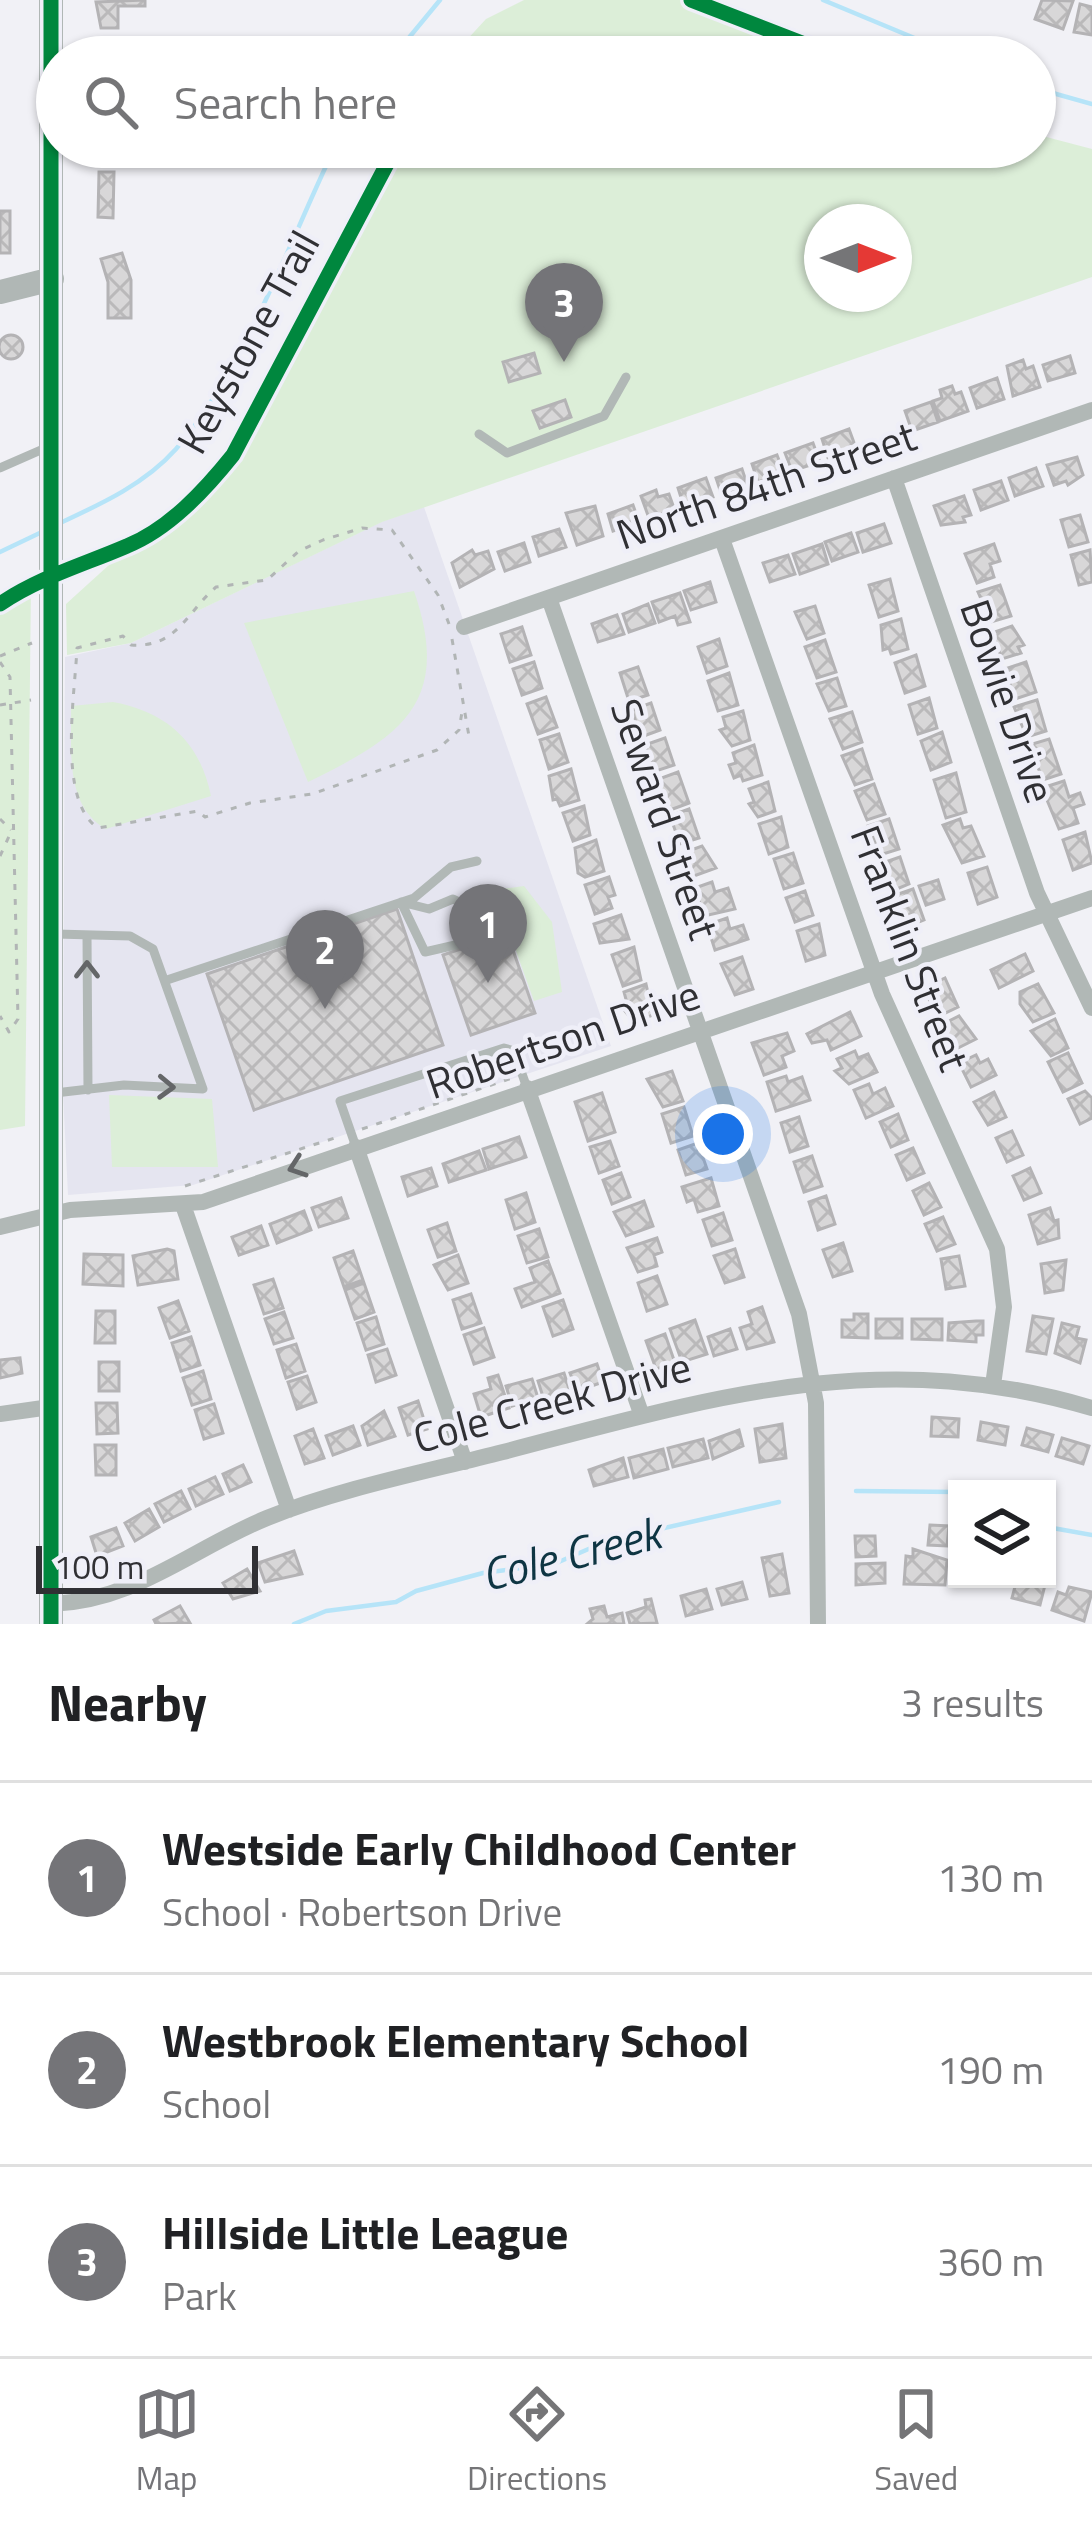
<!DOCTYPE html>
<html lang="en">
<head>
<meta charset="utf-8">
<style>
	:root { --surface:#fff; --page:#f2f2f2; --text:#202124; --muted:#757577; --line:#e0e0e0; --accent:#747478 }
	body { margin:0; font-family:"Titillium Web",sans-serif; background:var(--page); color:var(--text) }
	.controls { position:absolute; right:36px; bottom:36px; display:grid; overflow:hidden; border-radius:0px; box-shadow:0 3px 9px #0004 }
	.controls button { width:108px; height:108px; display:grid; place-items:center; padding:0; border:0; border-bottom:3px solid var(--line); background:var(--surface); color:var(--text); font:60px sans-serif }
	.compass { position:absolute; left:804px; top:204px; width:108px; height:108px; border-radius:50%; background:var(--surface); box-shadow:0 3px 9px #0004; rotate:90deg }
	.scale { position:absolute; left:36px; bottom:30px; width:222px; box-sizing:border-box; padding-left:12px; border:6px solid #303034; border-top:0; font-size:33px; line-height:42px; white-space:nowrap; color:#303034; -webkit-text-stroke:9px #efeff8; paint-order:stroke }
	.you { position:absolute; left:723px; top:1134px; width:42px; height:42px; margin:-30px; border:9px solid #fff; border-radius:50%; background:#1a73e8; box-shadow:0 0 0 18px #1a73e833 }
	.badge { display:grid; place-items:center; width:78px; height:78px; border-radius:50%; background:var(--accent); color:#fff; font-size:39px; font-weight:700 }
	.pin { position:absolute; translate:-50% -99px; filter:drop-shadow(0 3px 6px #0008) }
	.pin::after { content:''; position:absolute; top:63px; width:42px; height:36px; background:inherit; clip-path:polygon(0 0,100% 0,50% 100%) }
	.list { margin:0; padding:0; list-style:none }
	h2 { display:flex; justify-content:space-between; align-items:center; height:156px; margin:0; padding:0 48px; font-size:51px }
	h2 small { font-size:39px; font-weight:400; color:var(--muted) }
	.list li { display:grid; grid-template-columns:78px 1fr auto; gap:36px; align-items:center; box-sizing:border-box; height:192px; padding:0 48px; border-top:3px solid var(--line) }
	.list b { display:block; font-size:45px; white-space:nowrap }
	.list p { margin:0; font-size:39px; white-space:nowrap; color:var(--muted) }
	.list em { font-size:39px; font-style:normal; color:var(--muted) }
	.icon { flex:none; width:66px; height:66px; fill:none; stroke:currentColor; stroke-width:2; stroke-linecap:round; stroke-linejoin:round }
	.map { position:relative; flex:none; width:1092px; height:1624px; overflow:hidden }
	.search { position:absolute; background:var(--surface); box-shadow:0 3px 9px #0004; left:36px; right:36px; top:36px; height:132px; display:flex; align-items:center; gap:30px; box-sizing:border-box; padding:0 42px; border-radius:66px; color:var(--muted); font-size:45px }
	.sheet { height:732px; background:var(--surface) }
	nav { display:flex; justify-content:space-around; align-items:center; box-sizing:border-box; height:168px; border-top:3px solid var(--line); background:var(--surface); font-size:33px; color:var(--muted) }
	nav a { display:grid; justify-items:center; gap:6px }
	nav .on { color:var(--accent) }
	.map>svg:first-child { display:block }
</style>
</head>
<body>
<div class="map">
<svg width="1092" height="1624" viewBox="0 0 1092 1624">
	<defs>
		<pattern id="building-cross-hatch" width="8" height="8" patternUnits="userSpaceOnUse" patternTransform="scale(3)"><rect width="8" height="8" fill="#d8d7d8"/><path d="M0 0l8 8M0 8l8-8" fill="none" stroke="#bab9ba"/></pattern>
	</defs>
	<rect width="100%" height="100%" fill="#f1f1f6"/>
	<path fill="#e5e5f0" d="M424 507 611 1046 193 1185 68 1195 63 1093 65 657 131 643 381 522Z"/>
	<path fill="#dceed8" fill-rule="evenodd" d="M524 0H691L838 57H451L486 19Z
		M1035 134 1092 149V277L382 522 131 643 67 655 66 604 131 545 187 506 233 456 396 147H1035ZM822 222H894V294H822Z
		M31 585 25 1126 0 1130V604Z
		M414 591C453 704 400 737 308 782L244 623Z
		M113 702C167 712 200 742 211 796L106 829C64 805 72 749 71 706Z
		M524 886 552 922 562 992 534 1001 494 890Z
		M109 1095 212 1099 218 1167H112Z"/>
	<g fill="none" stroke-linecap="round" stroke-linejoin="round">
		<path stroke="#b6e4f8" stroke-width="4.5" d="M823 0 960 57
			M393 57 440 0
			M1035 88 1092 104
			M60 523C101 504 145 484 176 449 245 369 289 242 335 147
			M0 552 44 531
			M856 1491 957 1492
			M1047 1527 1092 1535
			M294 1624 326 1611 396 1602 416 1591 483 1573 554 1564 607 1541 779 1502"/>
	</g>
	<path fill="url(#building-cross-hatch)" stroke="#b4b3b5" stroke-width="3" d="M145 0V6H118V28H101L96 2Z
		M1042 0 1073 1 1063 29 1035 19Z
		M1080 4 1092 7V35L1074 32Z
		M163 39H192V57L163 56Z
		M99 172H114L113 218 98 217Z
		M0 211H10V253H0Z
		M122 253 131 280V318H108V282L101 259Z
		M-1 347a12 12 0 1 1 24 0a12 12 0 1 1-24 0Z
		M534 353 540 373 509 382 503 362Z
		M1070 356 1075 373 1048 381 1043 365Z
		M1023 360 1026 369 1033 366 1040 387 1013 396 1007 366Z
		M997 378 1004 399 977 408 970 388Z
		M952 386 955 394 961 392 968 411 940 421 933 401 942 398 940 390Z
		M565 400 571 417 540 428 533 411Z
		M931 402 938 422 912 431 905 411Z
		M849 429 856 448 828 458 822 439Z
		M813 443 820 462 792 471 785 453Z
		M777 455 784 473 758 482 752 464Z
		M1077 457 1083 475 1068 485 1066 481 1054 485 1047 465Z
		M1036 468 1043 486 1015 496 1009 478Z
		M742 469 748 487 722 496 716 478Z
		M706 478 713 497 684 507 678 488Z
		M1001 481 1008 500 981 510 974 490Z
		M656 490 658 497 669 494 675 511 650 521 641 496Z
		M964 496 971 515 963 517 965 522 941 525 934 506Z
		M633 505 639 522 613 531 608 514Z
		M595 506 603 536 577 545 566 513Z
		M1080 515 1088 542 1069 547 1061 520Z
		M884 524 891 543 863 552 857 533Z
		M559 529 566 547 539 556 533 537Z
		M851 533 858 552 832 561 825 542Z
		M524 543 530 562 505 571 498 552Z
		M822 544 828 564 800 574 793 554Z
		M994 544 1000 561 990 564 994 577 977 583 965 554Z
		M472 550 475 555 488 551 494 569 460 587 452 563Z
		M1090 550 1092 582 1079 585 1071 555Z
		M788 555 795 574 770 582 763 563Z
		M890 579 898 611 879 617 869 585Z
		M710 582 716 602 691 610 684 591Z
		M1000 585 1011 616 991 622 978 592Z
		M680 593 690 622 678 625 675 616 659 622 652 602Z
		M648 604 655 623 629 632 623 614Z
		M815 606 824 633 807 639 795 612Z
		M617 615 624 634 598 642 592 624Z
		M901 619 908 649 891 654 889 648 883 650 881 625Z
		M1012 626 1024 645 1018 647 1021 653 1002 659 992 633Z
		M522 627 531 655 510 662 501 634Z
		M719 639 727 666 707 673 698 647Z
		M825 640 836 672 817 678 805 647Z
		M916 655 925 686 905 693 895 663Z
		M534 662 542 688 522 695 513 669Z
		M1026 662 1036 692 1015 699 1005 669Z
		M638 667 648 695 629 701 620 673Z
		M729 673 738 705 718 711 708 681Z
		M837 678 846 706 829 711 817 684Z
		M546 697 557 727 538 734 527 704Z
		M929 698 937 728 918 734 909 705Z
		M1037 700 1046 731 1027 737 1014 707Z
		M651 703 660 730 641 737 632 710Z
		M743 711 750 740 732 746 720 730 726 728 723 717Z
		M852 712 862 742 843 749 830 719Z
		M942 732 951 762 931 770 921 741Z
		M559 734 568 762 549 769 540 740Z
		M665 738 674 765 656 771 645 745Z
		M1049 739 1061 774 1043 780 1029 745Z
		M754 745 762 775 743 781 741 775 734 778 729 765 736 763 733 753Z
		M862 749 872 779 855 785 842 756Z
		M571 769 579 800 560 806 557 799 553 800 549 776Z
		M678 772 689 803 670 810 656 780Z
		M956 773 966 812 946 818 934 780Z
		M1064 781 1069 797 1080 793 1084 804 1073 808 1078 823 1059 829 1042 788Z
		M768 782 775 811 758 817 749 804 754 802 749 789Z
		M874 784 885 814 867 820 855 791Z
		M584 806 590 835 573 841 563 813Z
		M689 809 699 838 680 844 670 816Z
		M781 817 788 847 769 854 759 824Z
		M889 819 899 849 880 855 868 826Z
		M960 819 963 828 971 826 984 856 962 863 943 825Z
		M1085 832 1092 863 1073 870 1063 840Z
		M596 840 604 871 585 877 578 873 575 848Z
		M702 846 716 868 691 877 683 853Z
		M793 853 803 883 784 889 774 859Z
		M900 857 909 884 892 891 880 864Z
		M987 867 997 897 978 904 968 873Z
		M609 877 615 895 608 897 612 908 595 914 585 885Z
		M938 880 944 899 926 905 919 886Z
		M712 882 715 892 728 888 735 909 704 916 695 888Z
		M913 889 924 920 904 928 890 897Z
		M805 891 813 915 795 922 786 898Z
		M397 909 443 1045 254 1110 207 974Z
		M621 915 629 939 600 943 594 924Z
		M727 918 730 929 743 925 748 939 715 950 707 925Z
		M819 924 825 955 806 961 797 931Z
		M507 933 535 1013 471 1035 443 955Z
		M634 947 641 980 623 986 612 955Z
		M1025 954 1033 971 999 988 991 970Z
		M742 957 753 989 735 995 721 964Z
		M945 978 958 1007 937 1017 924 988Z
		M646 984 653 1015 634 1022 620 1005 627 1003 624 992Z
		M1038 984 1054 1013 1033 1022 1020 1004V992Z
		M850 1012 861 1036 831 1050 827 1040 812 1043 807 1034Z
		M959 1016 976 1039 954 1050 941 1025Z
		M1055 1019 1068 1048 1051 1056 1031 1031Z
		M787 1033 794 1051 782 1056 786 1067 764 1075 752 1043Z
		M855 1051 858 1058 868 1054 877 1072 849 1084 835 1071 842 1068 837 1059Z
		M1068 1053 1082 1083 1063 1092 1048 1062Z
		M976 1055 980 1063 988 1059 996 1075 971 1087 959 1063Z
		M672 1071 683 1101 663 1107 647 1079Z
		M786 1076 788 1082 802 1077 810 1100 776 1111 767 1082Z
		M869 1084 873 1094 885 1088 893 1106 866 1118 854 1090Z
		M1085 1091 1092 1098V1118L1080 1124 1068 1099Z
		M994 1092 1006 1117 988 1125 974 1102Z
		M602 1093 615 1132 588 1141 575 1102Z
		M684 1107 693 1136 671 1143 662 1114Z
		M898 1114 908 1140 891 1147 880 1122Z
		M799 1117 808 1146 790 1152 781 1123Z
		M1012 1131 1023 1155 1007 1162 996 1138Z
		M519 1137 526 1157 489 1169 483 1149Z
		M610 1141 619 1166 599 1173 590 1147Z
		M698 1143 707 1169 686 1175 678 1150Z
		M913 1148 924 1173 907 1180 896 1155Z
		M479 1151 486 1170 449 1182 443 1164Z
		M812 1156 822 1186 804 1192 794 1162Z
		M431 1168 437 1186 408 1196 402 1177Z
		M1030 1168 1041 1193 1024 1200 1013 1176Z
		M621 1173 630 1197 612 1204 603 1180Z
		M711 1178 719 1206 698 1212 694 1199 687 1202 682 1187Z
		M929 1183 941 1207 924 1215 913 1191Z
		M526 1193 535 1222 515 1229 506 1200Z
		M826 1196 835 1224 818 1230 809 1202Z
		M341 1198 348 1218 319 1227 312 1208Z
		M644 1201 653 1226 626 1236 614 1212Z
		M1050 1208 1054 1221 1058 1220 1059 1238 1038 1244 1029 1215Z
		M304 1211 311 1230 277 1243 270 1224Z
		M723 1213 732 1240 712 1246 703 1220Z
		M943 1217 955 1244 937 1251 925 1224Z
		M447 1223 456 1251 438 1257 428 1230Z
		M261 1226 268 1245 239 1255 232 1237Z
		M539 1229 548 1257 527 1263 518 1236Z
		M657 1238 662 1252 654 1255 657 1266 638 1272 627 1248Z
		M843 1243 852 1271 833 1277 823 1250Z
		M167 1249 174 1251 178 1279 138 1285 133 1256Z
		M735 1249 744 1277 725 1283 714 1256Z
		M353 1251 363 1280 344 1287 334 1258Z
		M84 1254 123 1255V1286L83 1284Z
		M458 1255 468 1283 448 1290 434 1265Z
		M959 1256 965 1286 946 1289 941 1259Z
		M1066 1260 1063 1290 1045 1293 1041 1264Z
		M548 1261 560 1293 522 1307 515 1289 535 1282 530 1268Z
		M657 1276 667 1304 647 1311 638 1283Z
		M273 1279 283 1308 264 1314 254 1285Z
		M364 1283 374 1312 355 1319 345 1290Z
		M471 1294 481 1323 462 1329 453 1300Z
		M563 1300 573 1329 553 1336 543 1307Z
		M178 1301 189 1331 170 1338 159 1308Z
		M762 1307 774 1342 747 1349 740 1328 752 1324 748 1312Z
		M96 1311H115V1343H95Z
		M284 1312 293 1338 274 1344 265 1319Z
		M854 1314H868V1338L842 1337V1320H854Z
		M1033 1316 1053 1319 1046 1354 1027 1351Z
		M376 1317 384 1344 366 1350 357 1323Z
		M876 1319H902V1338H876Z
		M912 1319H942V1340L912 1339Z
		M695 1320 707 1354 682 1362 670 1329Z
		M976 1321H983V1335H976V1342L948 1340 949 1323Z
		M1062 1323 1079 1327 1076 1338 1086 1340 1080 1363 1055 1353Z
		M484 1328 494 1357 474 1364 464 1335Z
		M730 1329 737 1349 714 1356 708 1337Z
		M665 1334 675 1363 656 1369 646 1341Z
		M191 1337 200 1365 181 1371 172 1343Z
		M296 1344 305 1371 286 1378 277 1350Z
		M387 1349 396 1375 376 1382 368 1355Z
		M20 1358 22 1373 0 1378V1360Z
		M99 1362H119V1391H99Z
		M597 1364 603 1382 577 1391 570 1373Z
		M203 1371 211 1399 192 1405 183 1378Z
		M564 1373 570 1392 544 1400 538 1381Z
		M498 1375 509 1408 481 1417 474 1394 491 1389 488 1378Z
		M307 1376 316 1402 297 1409 288 1382Z
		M532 1379 538 1398 512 1406 506 1386Z
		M418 1401 427 1429 408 1435 399 1408Z
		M96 1403H117L118 1433 97 1434Z
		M214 1404 223 1433 204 1439 195 1410Z
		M384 1411 395 1436 368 1445 362 1426Z
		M932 1417 959 1419 958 1437 931 1436Z
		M981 1422 1008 1427 1005 1445 978 1440Z
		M782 1424 786 1458 760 1462 755 1429Z
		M353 1426 360 1445 333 1455 326 1436Z
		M1027 1428 1053 1435 1048 1452 1022 1445Z
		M313 1429 324 1458 305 1464 295 1436Z
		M739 1430 743 1446 713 1459 709 1441Z
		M1062 1438 1089 1446 1083 1464 1056 1456Z
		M703 1439 708 1458 673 1467 668 1448Z
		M95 1445H116V1475H96Z
		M663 1449 668 1469 634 1478 629 1458Z
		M623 1458 628 1477 594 1486 589 1470Z
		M243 1465 251 1482 230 1491 223 1474Z
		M215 1477 223 1494 196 1506 189 1489Z
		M181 1491 190 1509 164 1522 155 1504Z
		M149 1509 159 1527 135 1541 125 1523Z
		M930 1525 949 1526 947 1546 928 1545Z
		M116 1528 123 1546 97 1556 91 1537Z
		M855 1536H875L876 1556 856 1557Z
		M913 1549 947 1560 945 1585 904 1584 906 1556 913 1557Z
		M294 1551 302 1574 265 1582 258 1563Z
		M782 1554 789 1593 770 1596 762 1558Z
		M885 1563V1583L856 1585V1564Z
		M247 1569 260 1591 233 1599 223 1583Z
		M1017 1579 1045 1585 1040 1605 1012 1598Z
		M742 1582 747 1599 722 1605 717 1589Z
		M1069 1587 1092 1592 1084 1621 1052 1610 1058 1592 1066 1595Z
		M706 1589 712 1609 686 1616 681 1596Z
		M651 1599 657 1623 630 1624 627 1613 646 1607 645 1600Z
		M180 1606 190 1623 156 1624 154 1620Z
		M604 1606 607 1617 622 1613 624 1624H587L593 1619 590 1609Z"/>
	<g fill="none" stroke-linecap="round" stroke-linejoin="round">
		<path stroke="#b1b5b5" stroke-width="3" stroke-dasharray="6 9" stroke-linecap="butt" d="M449 624 438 595 392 530 362 528 323 540 299 551 267 580 216 587C186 613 177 648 131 645L123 636 77 648C75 694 57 801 98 828L198 811 205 817 250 803 312 794 437 750 459 730 463 706
			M452 639 470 742
			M0 656 32 643
			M0 662 10 677 18 1019 9 1032 0 1016
			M0 705 31 700
			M0 819 11 830
			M0 856 11 832
			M362 1129 512 1078
			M185 1186 341 1136"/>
		<path stroke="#b1b8b6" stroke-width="9" d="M479 434 507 453 604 416 626 377
			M0 468 50 446
			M453 899 476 910 482 928 477 940 425 952 401 902 429 909Z
			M87 935 88 1090
			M167 980 414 898 451 867 477 861
			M55 1093 124 1085 203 1089 153 949 130 936 56 934
			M356 1147 340 1101 504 1048 514 1051 527 1088"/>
		<path stroke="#b1b8b6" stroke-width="16" d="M894 478 1037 893 1092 1008
			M722 539 882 994 997 1249 1004 1307 993 1385
			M549 598 799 1314 816 1403 818 1624
			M464 627 1092 410
			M527 1088 642 1416
			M356 1147 465 1462
			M183 1205 289 1510
			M0 1227 70 1210 203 1202 1092 898
			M0 1414 50 1407
			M51 1604C136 1601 191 1549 267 1518 342 1488 425 1472 503 1452 711 1398 878 1345 1092 1408"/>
		<path stroke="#b0b7b5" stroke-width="24" d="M0 292 52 279
			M51 1624V0"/>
		<defs>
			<path id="cycleway" d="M691 0 838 57
				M0 604C40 577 83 565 127 546 169 529 205 490 233 455L396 147
				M51 1624V0"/>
		</defs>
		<use href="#cycleway" stroke="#efeff8" stroke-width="22"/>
		<use href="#cycleway" stroke="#00873e" stroke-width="15"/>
	</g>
	<defs><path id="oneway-chevron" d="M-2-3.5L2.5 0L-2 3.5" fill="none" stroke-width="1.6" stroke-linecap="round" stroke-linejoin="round" transform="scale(3)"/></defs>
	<g stroke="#646668">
		<use href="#oneway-chevron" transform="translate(87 970) rotate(-90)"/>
		<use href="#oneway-chevron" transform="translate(166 1087) rotate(2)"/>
		<use href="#oneway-chevron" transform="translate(297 1167) rotate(161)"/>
	</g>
	<g text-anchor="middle" stroke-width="9" stroke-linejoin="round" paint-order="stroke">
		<g font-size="42" fill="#303034" stroke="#efeff8">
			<text transform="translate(248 342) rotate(-61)" y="15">Keystone Trail</text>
			<text transform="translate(766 485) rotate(-19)" y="15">North 84th Street</text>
			<text transform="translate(1008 701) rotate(71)" y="15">Bowie Drive</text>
			<text transform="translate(665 819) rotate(71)" y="15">Seward Street</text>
			<text transform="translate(910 948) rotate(69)" y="15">Franklin Street</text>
			<text transform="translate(563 1039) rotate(-19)" y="15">Robertson Drive</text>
			<text transform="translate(552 1402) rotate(-15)" y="15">Cole Creek Drive</text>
		</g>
		<g font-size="45" font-style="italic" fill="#0e3543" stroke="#efeff8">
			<text transform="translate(571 1554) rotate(-14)" y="16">Cole Creek</text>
		</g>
	</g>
</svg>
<div class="controls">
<button><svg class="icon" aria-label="layers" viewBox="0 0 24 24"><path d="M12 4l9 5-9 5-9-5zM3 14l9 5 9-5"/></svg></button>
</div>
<svg class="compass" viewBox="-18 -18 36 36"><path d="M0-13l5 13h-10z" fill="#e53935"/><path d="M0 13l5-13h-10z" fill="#757577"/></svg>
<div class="scale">100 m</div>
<div class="you"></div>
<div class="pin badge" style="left:488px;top:983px">1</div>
<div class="pin badge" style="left:325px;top:1009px">2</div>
<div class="pin badge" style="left:564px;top:362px">3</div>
<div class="search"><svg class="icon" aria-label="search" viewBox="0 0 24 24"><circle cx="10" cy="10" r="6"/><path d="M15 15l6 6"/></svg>Search here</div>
</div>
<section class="sheet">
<h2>Nearby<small>3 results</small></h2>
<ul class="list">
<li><span class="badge">1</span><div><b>Westside Early Childhood Center</b><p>School · Robertson Drive</p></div><em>130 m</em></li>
<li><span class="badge">2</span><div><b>Westbrook Elementary School</b><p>School</p></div><em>190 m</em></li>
<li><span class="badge">3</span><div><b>Hillside Little League</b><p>Park</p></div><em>360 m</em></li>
</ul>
</section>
<nav>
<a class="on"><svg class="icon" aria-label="map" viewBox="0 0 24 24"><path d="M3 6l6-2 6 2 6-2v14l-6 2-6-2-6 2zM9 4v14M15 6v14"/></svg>Map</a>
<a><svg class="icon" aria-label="directions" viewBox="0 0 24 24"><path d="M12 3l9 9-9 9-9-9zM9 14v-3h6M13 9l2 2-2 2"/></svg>Directions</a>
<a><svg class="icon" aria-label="saved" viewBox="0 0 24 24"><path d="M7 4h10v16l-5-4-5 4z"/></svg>Saved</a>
</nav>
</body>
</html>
